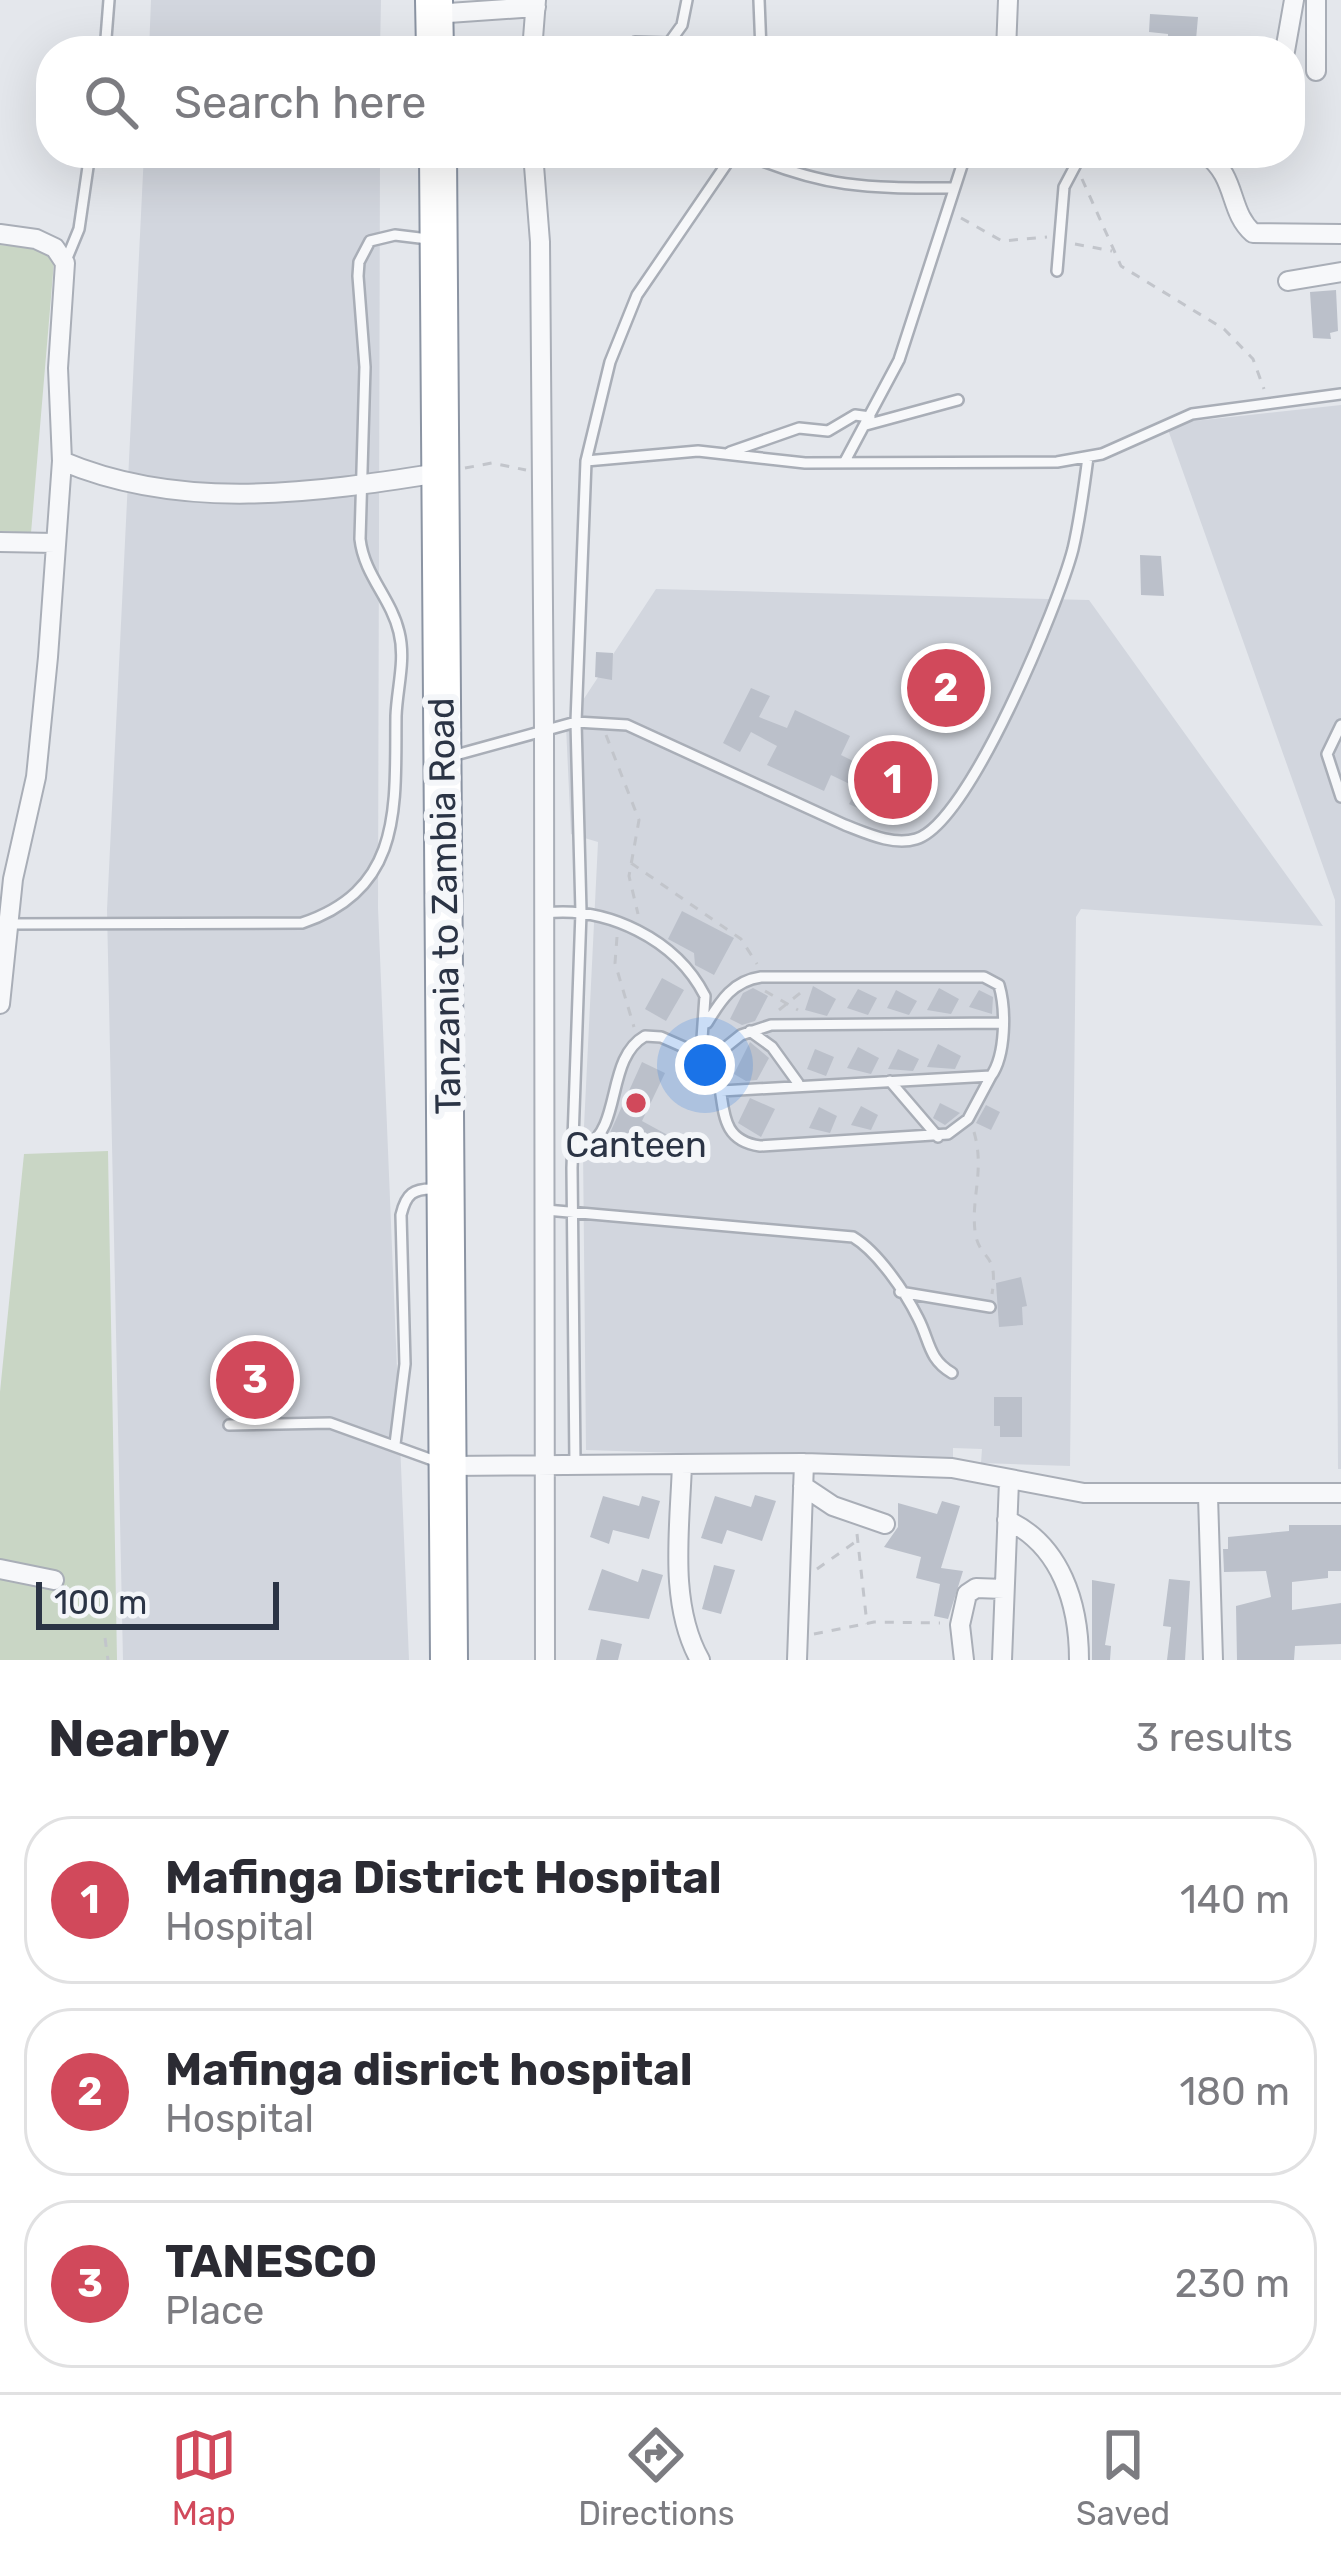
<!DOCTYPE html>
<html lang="en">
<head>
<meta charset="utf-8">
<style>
	:root { --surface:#fff; --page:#f2f2f3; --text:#2b2b33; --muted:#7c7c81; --line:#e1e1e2; --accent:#d1495b }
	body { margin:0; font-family:Rubik,sans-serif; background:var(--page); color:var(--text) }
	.scale { position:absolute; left:36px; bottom:30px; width:243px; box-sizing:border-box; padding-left:12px; border:6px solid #2b3445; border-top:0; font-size:33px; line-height:42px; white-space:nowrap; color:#2b3445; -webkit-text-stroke:9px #f4f6f9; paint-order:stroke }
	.you { position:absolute; left:705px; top:1065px; width:42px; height:42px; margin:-30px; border:9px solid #fff; border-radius:50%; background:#1a73e8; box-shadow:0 0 0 18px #1a73e833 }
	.badge { display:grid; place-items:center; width:78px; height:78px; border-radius:50%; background:var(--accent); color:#fff; font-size:39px; font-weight:700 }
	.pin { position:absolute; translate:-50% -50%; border:6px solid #fff; box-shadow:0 3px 12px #0006 }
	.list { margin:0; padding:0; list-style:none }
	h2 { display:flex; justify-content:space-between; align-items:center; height:156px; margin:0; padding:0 48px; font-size:51px }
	h2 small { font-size:39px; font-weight:400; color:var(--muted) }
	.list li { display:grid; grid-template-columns:78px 1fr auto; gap:36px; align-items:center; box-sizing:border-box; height:168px; margin:0 24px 24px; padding:0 24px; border:3px solid var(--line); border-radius:48px }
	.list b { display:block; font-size:45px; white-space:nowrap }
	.list p { margin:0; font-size:39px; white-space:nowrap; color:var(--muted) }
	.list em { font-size:39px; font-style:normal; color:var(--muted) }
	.icon { flex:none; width:66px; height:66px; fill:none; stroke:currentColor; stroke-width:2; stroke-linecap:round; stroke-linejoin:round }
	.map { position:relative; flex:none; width:1341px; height:1660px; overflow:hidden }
	.search { position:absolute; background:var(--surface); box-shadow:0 12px 48px #0002; left:36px; right:36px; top:36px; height:132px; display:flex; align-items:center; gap:30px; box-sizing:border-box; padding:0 42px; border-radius:48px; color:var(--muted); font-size:45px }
	.sheet { height:732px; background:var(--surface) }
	nav { display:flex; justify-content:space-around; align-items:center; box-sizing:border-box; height:168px; border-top:3px solid var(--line); background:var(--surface); font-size:33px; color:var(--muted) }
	nav a { display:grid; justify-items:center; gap:6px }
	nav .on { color:var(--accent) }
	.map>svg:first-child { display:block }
</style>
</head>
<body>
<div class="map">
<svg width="1341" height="1660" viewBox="0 0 1341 1660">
	<rect width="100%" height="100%" fill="#e4e7ec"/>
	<path fill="#d2d6de" d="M151 0H381L380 51H149Z
		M144 153H380L378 908 409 1660H123L107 910Z
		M1341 405V1469H1338L1335 900 1166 424Z
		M656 589 1089 600 1323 926 1081 909 1076 917 1070 1466 981 1463 982 1449 953 1448V1462L586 1450 583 1147 598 842 571 834 566 726Z"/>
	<path fill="#c9d6c5" d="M0 245 55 250 31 533 0 531Z
		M108 1151 117 1660H0V1392L24 1154Z"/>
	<path fill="#bbc0ca" d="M1150 14 1198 17 1195 51H1168V34L1149 32Z
		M1336 290 1338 331 1330 333 1331 339 1313 338 1310 292Z
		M1140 555 1161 556 1164 596 1141 595Z
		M596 652 613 653 612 680 595 677Z
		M751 688 770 696 759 717 787 728 795 710 850 736 841 755 867 768 876 749 896 759 868 813 849 804 858 788 831 775 824 791 767 765 777 746 751 732 740 752 723 743Z
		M682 911 734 938 714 975 695 965 694 953 668 939Z
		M662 978 684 990 666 1021 645 1009Z
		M813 986 836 999 827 1016 805 1010Z
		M753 988 768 996 755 1021 742 1025 730 1019 743 993Z
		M939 988 959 999 951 1014 927 1010Z
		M858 989 877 998 868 1015 847 1008Z
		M896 990 917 1001 909 1015 887 1008Z
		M979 990 993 997 992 1014 969 1007Z
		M750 1042 769 1058 757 1080 746 1081 734 1074Z
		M938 1044 961 1056 955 1069 927 1067Z
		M858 1047 879 1058 871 1074 847 1068Z
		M815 1049 834 1057 826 1076 807 1069Z
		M898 1049 919 1059 913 1071 888 1069Z
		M642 1062 665 1073 642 1121 675 1139 665 1158 609 1135Z
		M750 1098 775 1109 761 1137 738 1123Z
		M940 1103 960 1113 945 1125 933 1118Z
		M986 1105 1000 1112 991 1130 976 1123Z
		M861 1106 878 1115 871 1130 851 1125Z
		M819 1107 837 1116 830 1133 809 1128Z
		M1021 1277 1027 1306 1022 1307 1023 1325 999 1327 996 1283Z
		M244 1351 268 1353 266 1408 243 1409Z
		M994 1397H1022V1437H1000V1426H994Z
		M755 1495 776 1501 762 1541 727 1530 722 1544 701 1538 715 1496 751 1507Z
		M603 1496 639 1506 642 1496 660 1501 649 1539 613 1530 609 1544 590 1537Z
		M942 1501 960 1506 941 1568 963 1571 948 1619 934 1616 940 1584 916 1578 921 1557 884 1547 898 1527V1503L937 1514Z
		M1289 1525H1341V1571H1328V1578L1292 1582V1610L1341 1603V1644L1295 1646 1294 1660H1237L1236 1606 1271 1597 1266 1571 1224 1572 1223 1549H1228V1537L1289 1531Z
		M714 1565 735 1570 721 1614 702 1609Z
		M602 1569 638 1582 642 1569 663 1575 649 1619 588 1610Z
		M1169 1579 1190 1581 1185 1660H1167L1171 1627 1163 1626Z
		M1092 1580 1115 1584 1105 1645 1111 1646 1110 1660H1092Z
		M601 1639 622 1644 618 1660H596Z"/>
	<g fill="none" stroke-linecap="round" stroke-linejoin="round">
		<defs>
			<path id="lane" d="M759 0 761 51
				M635 42 669 43 682 25 687 0
				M105 51 109 0
				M743 153C825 188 864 188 952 188
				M65 263 79 229 90 153
				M1057 271 1064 187 1082 153
				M866 425 958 400
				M730 452 799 428 828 431 855 415 870 417
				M586 461 698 451 805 463 1057 462 1102 454 1192 414 1341 394
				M844 463 899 360 966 153
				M1341 725 1327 754 1341 797
				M452 756 576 722 627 725 845 825C866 833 893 846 916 839 969 824 1059 603 1073 549 1080 519 1084 488 1088 457
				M545 913C607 906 676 939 705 996L701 1053
				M7 924 302 923C404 889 395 805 396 716 397 688 406 660 399 632 391 598 364 575 360 539L365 367 358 276 359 262 370 241 395 235 428 239
				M707 1023C721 1000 733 981 761 977H984L999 985C1006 1009 1006 1055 991 1076L721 1091
				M750 1031 772 1047 798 1083
				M711 1059 741 1035 771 1025 1002 1023
				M890 1081 938 1137
				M573 1144 587 1146C622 1126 606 1058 645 1036L661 1037 711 1059C730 1092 710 1139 760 1146L948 1134 968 1119 991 1076
				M546 1210 853 1237C878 1252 905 1292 918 1318 930 1341 928 1359 952 1373
				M900 1292 990 1307
				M229 1425 330 1423 438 1462
				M395 1444 405 1364 401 1215C406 1194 413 1188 435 1189
				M575 1465 572 1168 581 912 576 722 586 461 610 362 637 295 734 153"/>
			<path id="street" d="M434 14 536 7
				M532 51 536 0
				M1006 51 1008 0
				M1285 51 1294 0
				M1316 71V0
				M533 153 540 242 544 729 545 1660
				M1205 153C1238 178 1228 211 1253 233L1341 234
				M0 234 36 239 55 248 65 263 58 368 62 461 48 657 36 777 13 879 0 1004
				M1288 281 1341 272
				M62 461C182 512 313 493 439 473
				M0 542 55 543
				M682 1464C680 1527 668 1603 700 1660
				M447 1466 804 1463 952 1468 1084 1493H1341
				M803 1486 833 1506 885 1524
				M1208 1496 1213 1660
				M1007 1520C1061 1545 1079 1604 1079 1660
				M0 1569 54 1580
				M797 1660 804 1463
				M964 1660 960 1625 967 1594 976 1588 1004 1589
				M1002 1660 1009 1481"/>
			<path id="highway" d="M434 0 435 51
				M438 153 449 1660"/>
		</defs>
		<use href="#lane" stroke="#a9aeb7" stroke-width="14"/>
		<use href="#street" stroke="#a9aeb7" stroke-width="22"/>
		<use href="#highway" stroke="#8b94a3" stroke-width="40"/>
		<path stroke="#c2c5cb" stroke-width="3" stroke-dasharray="9 9" stroke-linecap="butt" d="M1082 179 1121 266 1224 329 1253 359 1264 389
			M961 218 1002 241 1047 237
			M1075 244 1112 251
			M465 468 492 463 526 470
			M606 735 639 820 629 876 638 914
			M631 863 741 939 757 964
			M617 937 615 963 634 1027
			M765 991 798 1010
			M779 1010 804 990
			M974 1132C985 1170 971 1197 975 1231 979 1262 999 1250 992 1294
			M857 1534 867 1624
			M817 1569 858 1540
			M814 1634 874 1622 940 1623
			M105 1638 108 1660"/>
		<use href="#lane" stroke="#f7f8fa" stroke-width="9"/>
		<use href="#street" stroke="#f7f8fa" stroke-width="18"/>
		<use href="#highway" stroke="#fff" stroke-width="36"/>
	</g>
	<circle fill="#d1495b" stroke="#f4f6f9" stroke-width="4.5" cx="636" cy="1103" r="12"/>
	<g text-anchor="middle" stroke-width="12" stroke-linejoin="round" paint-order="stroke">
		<g font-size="36" fill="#2b3445" stroke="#f4f6f9">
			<text transform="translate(444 906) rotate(-91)" y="13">Tanzania to Zambia Road</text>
		</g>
		<g font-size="36" fill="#2b3445" stroke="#f4f6f9">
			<text x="636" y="1157">Canteen</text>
		</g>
	</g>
</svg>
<div class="scale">100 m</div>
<div class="you"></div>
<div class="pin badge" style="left:893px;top:780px">1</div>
<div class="pin badge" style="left:946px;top:688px">2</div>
<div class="pin badge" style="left:255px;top:1380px">3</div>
<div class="search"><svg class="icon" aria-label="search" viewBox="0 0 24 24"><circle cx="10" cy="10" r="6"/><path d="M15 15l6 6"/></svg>Search here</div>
</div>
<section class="sheet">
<h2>Nearby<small>3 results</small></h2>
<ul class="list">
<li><span class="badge">1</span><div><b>Mafinga District Hospital</b><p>Hospital</p></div><em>140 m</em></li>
<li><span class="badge">2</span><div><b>Mafinga disrict hospital</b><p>Hospital</p></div><em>180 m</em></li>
<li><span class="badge">3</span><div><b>TANESCO</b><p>Place</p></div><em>230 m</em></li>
</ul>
</section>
<nav>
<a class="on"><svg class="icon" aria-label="map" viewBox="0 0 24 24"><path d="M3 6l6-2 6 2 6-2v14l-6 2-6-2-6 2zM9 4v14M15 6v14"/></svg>Map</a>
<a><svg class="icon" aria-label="directions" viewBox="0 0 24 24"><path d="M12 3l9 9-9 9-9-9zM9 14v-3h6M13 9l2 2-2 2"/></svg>Directions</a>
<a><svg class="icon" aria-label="saved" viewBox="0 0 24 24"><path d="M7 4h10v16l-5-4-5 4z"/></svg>Saved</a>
</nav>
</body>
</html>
